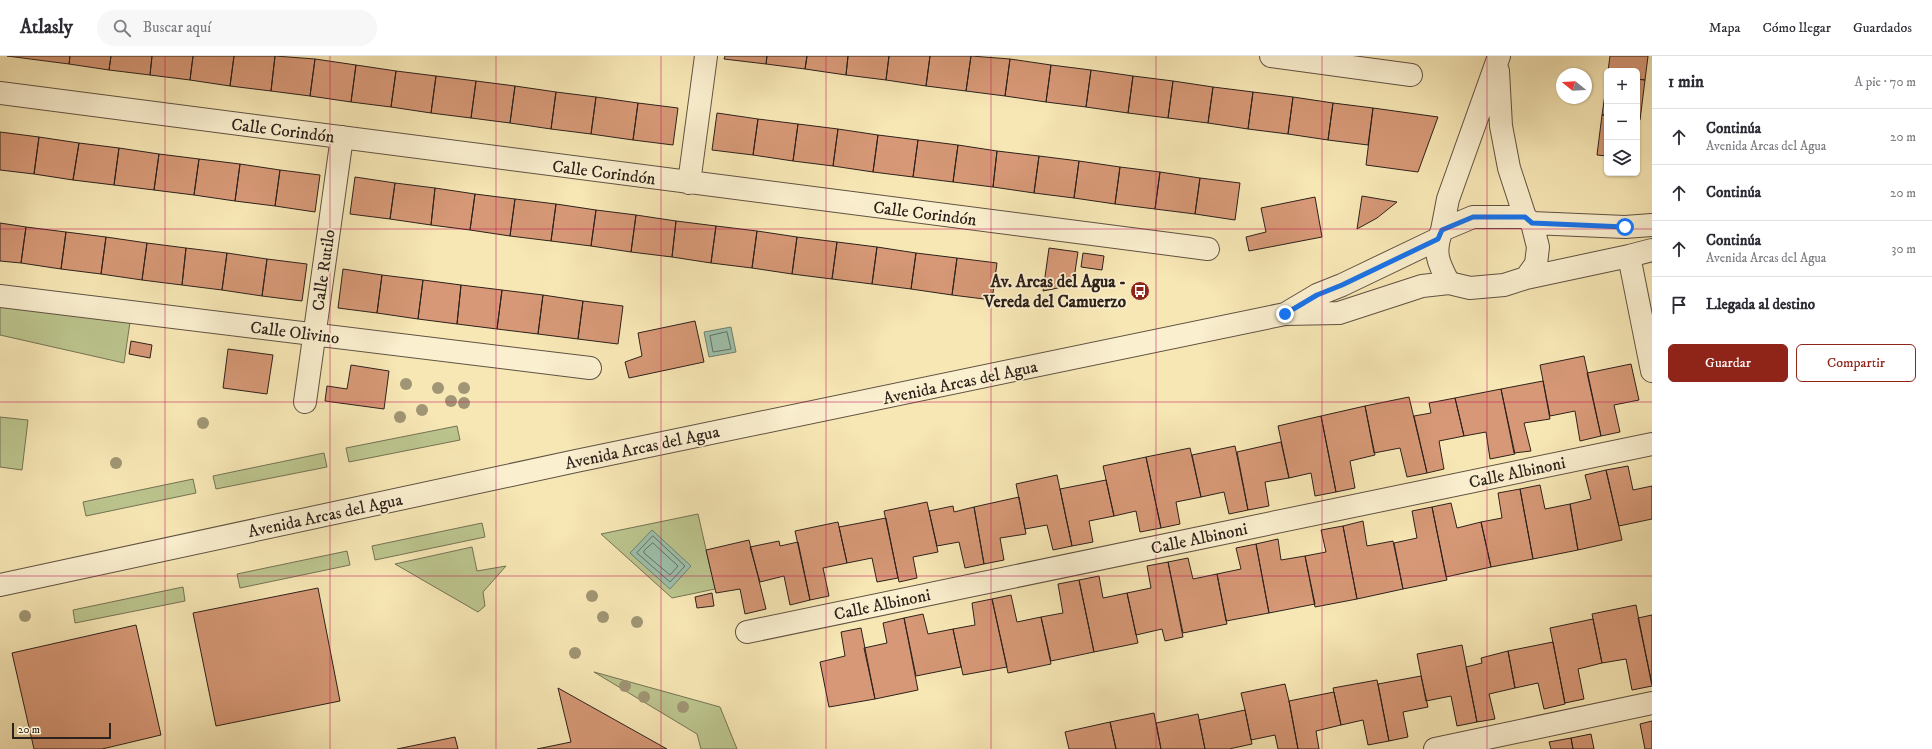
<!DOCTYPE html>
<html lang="es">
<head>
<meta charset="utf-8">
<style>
	:root { --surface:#fff; --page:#f7f7f7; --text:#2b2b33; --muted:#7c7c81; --line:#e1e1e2; --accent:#8f2418 }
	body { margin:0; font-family:"IM FELL DW Pica",serif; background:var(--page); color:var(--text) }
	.controls { position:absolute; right:12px; top:12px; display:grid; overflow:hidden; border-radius:6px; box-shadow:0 1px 3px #0004 }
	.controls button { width:36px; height:36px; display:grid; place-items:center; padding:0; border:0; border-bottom:1px solid var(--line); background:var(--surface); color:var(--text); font:20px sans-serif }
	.compass { position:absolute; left:1556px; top:12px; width:36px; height:36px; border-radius:50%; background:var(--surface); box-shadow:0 1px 3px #0004; rotate:288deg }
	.scale { position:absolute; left:12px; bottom:10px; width:99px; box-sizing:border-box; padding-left:4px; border:2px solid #2d211b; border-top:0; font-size:11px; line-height:14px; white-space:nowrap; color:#2d211b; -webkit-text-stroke:3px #faefcf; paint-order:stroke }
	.stop { position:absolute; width:12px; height:12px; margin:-9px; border:3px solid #1a73e8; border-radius:50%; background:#fff }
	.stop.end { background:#1a73e8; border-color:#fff; box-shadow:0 1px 4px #0008 }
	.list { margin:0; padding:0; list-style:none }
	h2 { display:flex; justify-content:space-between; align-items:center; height:52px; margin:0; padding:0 16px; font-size:17px }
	h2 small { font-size:13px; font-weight:400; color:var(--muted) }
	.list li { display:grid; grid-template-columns:26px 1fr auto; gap:12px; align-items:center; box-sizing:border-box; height:56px; padding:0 16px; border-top:1px solid var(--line) }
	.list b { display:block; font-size:15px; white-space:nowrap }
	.list p { margin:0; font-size:13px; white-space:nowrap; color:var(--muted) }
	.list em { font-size:13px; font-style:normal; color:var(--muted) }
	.actions { display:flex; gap:8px; padding:12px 16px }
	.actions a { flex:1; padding:9px 0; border:1px solid var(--accent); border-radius:6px; text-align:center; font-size:14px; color:var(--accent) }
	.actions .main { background:var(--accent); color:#fff }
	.icon { flex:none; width:22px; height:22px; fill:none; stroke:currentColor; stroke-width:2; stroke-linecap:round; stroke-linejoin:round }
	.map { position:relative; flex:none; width:1652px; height:693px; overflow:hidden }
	header { display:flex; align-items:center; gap:24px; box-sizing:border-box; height:56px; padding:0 20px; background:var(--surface); border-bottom:1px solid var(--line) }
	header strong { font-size:19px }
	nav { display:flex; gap:22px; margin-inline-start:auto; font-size:14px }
	.search { width:280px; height:36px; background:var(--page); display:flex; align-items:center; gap:10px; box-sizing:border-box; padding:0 14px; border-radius:22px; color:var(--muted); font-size:15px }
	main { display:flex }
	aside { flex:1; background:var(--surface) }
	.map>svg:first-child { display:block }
</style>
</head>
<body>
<header>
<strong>Atlasly</strong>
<div class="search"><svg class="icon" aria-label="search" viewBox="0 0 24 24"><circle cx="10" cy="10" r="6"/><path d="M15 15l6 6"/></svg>Buscar aquí</div>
<nav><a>Mapa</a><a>Cómo llegar</a><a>Guardados</a></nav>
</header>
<main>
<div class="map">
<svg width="1652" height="693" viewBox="0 0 1652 693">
	<rect width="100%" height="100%" fill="#f7e7b5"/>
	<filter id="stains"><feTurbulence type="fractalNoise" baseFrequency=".005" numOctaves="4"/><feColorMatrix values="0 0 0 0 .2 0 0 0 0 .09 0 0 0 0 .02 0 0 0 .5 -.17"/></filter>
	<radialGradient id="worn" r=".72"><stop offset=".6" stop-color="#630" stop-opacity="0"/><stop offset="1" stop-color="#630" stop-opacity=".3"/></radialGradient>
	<path fill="#bcc58e" stroke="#747354" d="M0 251 130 266 124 307 0 279Z
		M0 361 28 364 22 414 0 411Z
		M457 370 460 384 349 406 346 392Z
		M324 397 327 411 216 433 213 420Z
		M193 423 196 437 86 460 83 446Z
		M698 458 715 533 672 542 601 478Z
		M482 467 485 481 375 504 372 490Z
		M472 491 477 515 506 510 483 536 485 550 478 556 395 508Z
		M347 495 350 509 240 532 237 518Z
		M183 531 185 545 75 567 73 554Z
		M594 616 720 651 737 693H701L697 678Z"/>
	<path fill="#9dc0ab" stroke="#708071" d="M731 271 736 296 709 301 704 276Z
		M652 474 691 510 670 533 630 497Z"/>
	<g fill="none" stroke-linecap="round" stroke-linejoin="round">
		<path stroke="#657063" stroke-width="1" d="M727 276 731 293 713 296 710 280Z
			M653 480 685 510 670 526 637 497Z
			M653 487 678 510 670 519 644 497V495Z"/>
	</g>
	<path fill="#d69876" stroke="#2d211b" d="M7 0H70L69 8Z
		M70 0H111L109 14 69 8Z
		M111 0H152L150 19 109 14Z
		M152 0H193L190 24 150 19Z
		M193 0H234L230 30 190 24Z
		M234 0H275L271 35 230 30Z
		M275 0 315 3 310 40 271 35Z
		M725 0H767L766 8 724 3Z
		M767 0H807L805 13 766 8Z
		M807 0H848L846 19 805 13Z
		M848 0H889L886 24 846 19Z
		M889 0H930L926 30 886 24Z
		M930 0H971L966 35 926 30Z
		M971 0 1010 3 1005 40 966 35Z
		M1610 0H1648L1645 24 1637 23V15H1608Z
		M315 3 356 9 351 46 310 40Z
		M1010 3 1051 9 1046 46 1005 40Z
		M356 9 396 15 391 51 351 46Z
		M1051 9 1091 14 1086 51 1046 46Z
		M1091 14 1133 20 1128 57 1086 51Z
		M396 15 436 20 431 57 391 51Z
		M436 20 476 25 471 62 431 57Z
		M1133 20 1173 25 1168 62 1128 57Z
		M1637 23 1645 24 1640 64 1637 63Z
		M476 25 515 30 510 67 471 62Z
		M1173 25 1213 31 1208 67 1168 62Z
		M1607 25V59H1602Z
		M515 30 556 36 551 73 510 67Z
		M1213 31 1253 36 1248 73 1208 67Z
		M556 36 596 41 591 78 551 73Z
		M1253 36 1293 41 1288 78 1248 73Z
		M596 41 638 47 633 84 591 78Z
		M1293 41 1333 47 1328 84 1288 78Z
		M638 47 678 52 673 89 633 84Z
		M1333 47 1373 52 1368 89 1328 84Z
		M1373 52 1438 61 1418 116 1366 109Z
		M717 57 758 63 753 99 712 94Z
		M1602 59H1607V100L1597 99Z
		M758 63 798 68 793 105 753 99Z
		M798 68 838 73 833 110 793 105Z
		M838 73 878 79 873 116 833 110Z
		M0 76 39 81 34 118 0 114Z
		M878 79 918 84 913 121 873 116Z
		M39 81 79 87 73 124 34 118Z
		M918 84 958 89 953 126 913 121Z
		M79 87 119 92 114 129 73 124Z
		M958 89 997 95 993 131 953 126Z
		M119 92 159 98 154 134 114 129Z
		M997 95 1039 100 1034 137 993 131Z
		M159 98 199 103 194 139 154 134Z
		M1039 100 1079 105 1074 142 1034 137Z
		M199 103 240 108 235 145 194 139Z
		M1079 105 1120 111 1115 148 1074 142Z
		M240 108 280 114 275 150 235 145Z
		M1120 111 1160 116 1155 153 1115 148Z
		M280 114 320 119 315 156 275 150Z
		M1160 116 1200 122 1195 158 1155 153Z
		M355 121 395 127 390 163 350 158Z
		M1200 122 1240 127 1235 164 1195 158Z
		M395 127 435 132 431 169 390 163Z
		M435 132 475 138 470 174 431 169Z
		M475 138 515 143 510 180 470 174Z
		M1362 140 1397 146 1377 162 1357 173Z
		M1315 141 1322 181 1249 195 1246 181 1266 176 1261 152Z
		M515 143 556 148 551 185 510 180Z
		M556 148 596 154 591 190 551 185Z
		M596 154 636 159 631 196 591 190Z
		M636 159 676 165 672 201 631 196Z
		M676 165 716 170 711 207 672 201Z
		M0 167 26 171 21 207 0 205Z
		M716 170 757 175 752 212 711 207Z
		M26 171 66 176 61 213 21 207Z
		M757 175 797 181 792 218 752 212Z
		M66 176 106 181 101 218 61 213Z
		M106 181 147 187 142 224 101 218Z
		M797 181 837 186 832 223 792 218Z
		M837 186 877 191 872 228 832 223Z
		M147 187 186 192 182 229 142 224Z
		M877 191 916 197 911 233 872 228Z
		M186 192 227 197 222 234 182 229Z
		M1049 192 1078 196 1073 229 1043 235Z
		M227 197 267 203 262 240 222 234Z
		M916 197 957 202 952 239 911 233Z
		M1083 197 1104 200 1102 214 1081 211Z
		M957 202 997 207 992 244 952 239Z
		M267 203 307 208 302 245 262 240Z
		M343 213 382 219 377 257 338 252Z
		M382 219 423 224 418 263 377 257Z
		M423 224 461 229 457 268 418 263Z
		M461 229 502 234 497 273 457 268Z
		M502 234 543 239 538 278 497 273Z
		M543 239 583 245 578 283 538 278Z
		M583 245 623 250 618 288 578 283Z
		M695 265 704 306 629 322 625 306 642 300 638 277Z
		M131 285 152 289 150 302 129 298Z
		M228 293 273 299 267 338 223 332Z
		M1584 300 1601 380 1580 385 1575 355 1550 360 1540 309Z
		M1631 308 1639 344 1614 349 1620 376 1601 380 1587 317Z
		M351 309 389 315 384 353 325 345 327 330 347 333Z
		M1543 325 1550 363 1524 367 1531 395 1514 397 1501 333Z
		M1501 333 1515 398 1490 403 1486 376 1464 380 1455 342Z
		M1409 341 1427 417 1407 421 1400 392 1374 397 1365 350Z
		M1455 342 1464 380 1439 385 1444 413 1427 417 1414 360 1431 357 1429 347Z
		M1365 350 1375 399 1350 405 1355 432 1336 436 1321 360Z
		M1321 360 1336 436 1315 440 1311 417 1289 422 1278 370Z
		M1281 386 1289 422 1265 426 1269 450 1248 454 1237 396Z
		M1235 390 1248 454 1229 458 1224 436 1201 441 1192 399Z
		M1190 392 1201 441 1176 446 1180 468 1161 472 1146 401Z
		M1146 401 1161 472 1140 476 1136 455 1114 460 1103 410Z
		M1628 410 1633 434 1652 430V463L1619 470 1606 414Z
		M1606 414 1622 484 1578 494 1570 448 1591 443 1585 419Z
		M1057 419 1072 490 1053 494 1047 469 1025 473 1016 428Z
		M1106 424 1114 460 1089 465 1093 486 1072 490 1060 433Z
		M1540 429 1545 453 1570 448 1578 494 1533 503 1520 433Z
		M1520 433 1533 503 1491 511 1481 466 1502 462 1498 437Z
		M1019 441 1026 478 1000 482 1004 504 984 508 974 451Z
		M927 446 938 496 913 501 917 522 899 526 884 455Z
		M1451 447 1457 472 1481 466 1491 511 1446 521 1432 451Z
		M953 450 954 456 974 451 984 508 965 512 959 486 937 490 929 455Z
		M1432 451 1447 524 1403 533 1394 487 1417 482 1412 455Z
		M886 462 898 522 877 526 872 502 847 507 839 471Z
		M1363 465 1367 490 1393 485 1403 533 1357 543 1343 470Z
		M838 466 847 507 823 512 829 540 810 544 795 475Z
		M1343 470 1357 543 1315 551 1305 500 1326 496 1321 474Z
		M1278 483 1281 504 1305 500 1315 548 1269 557 1256 488Z
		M749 484 766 553 745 558 740 533 716 537 706 494Z
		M779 485 780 490 798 486 810 544 790 549 784 520 760 526 750 491Z
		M1256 488 1269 557 1226 565 1217 518 1241 513 1236 492Z
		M1188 502 1193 523 1217 518 1227 568 1183 577 1168 506Z
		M1168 506 1183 581 1165 585 1162 573 1136 579 1127 537 1151 532 1147 510Z
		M1099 520 1103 542 1127 537 1138 587 1094 596 1079 524Z
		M1079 524 1094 596 1051 605 1041 561 1063 557 1058 528Z
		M318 532 340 645 216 670 193 557Z
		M712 537 714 550 697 552 695 541Z
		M1011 539 1017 566 1041 561 1051 608 1008 617 992 543Z
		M992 543 1007 611 963 619 953 573 975 569 972 547Z
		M1636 549 1652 630 1632 634 1626 603 1602 607 1592 558Z
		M923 558 928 578 953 573 961 611 916 620 904 562Z
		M1652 559V628L1638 562Z
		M904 562 918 634 875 643 864 592 887 587 883 567Z
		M1593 563 1602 607 1578 613 1584 643 1565 647 1550 572Z
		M136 569 161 679 102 693H34L12 597Z
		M861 572 875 643 829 651 820 606 845 600 841 576Z
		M1553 586 1565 648 1544 653 1538 627 1515 632 1508 595Z
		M1462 589 1477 666 1457 670 1451 640 1426 645 1417 598Z
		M1508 595 1515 632 1489 638 1495 663 1477 666 1466 611 1482 607 1481 602Z
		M1421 620 1428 651 1403 656 1408 681 1389 685 1378 628Z
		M1377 624 1389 685 1368 689 1363 664 1341 669 1333 632Z
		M1285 628 1289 645 1298 693H1278L1275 679 1251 684 1245 654 1241 637Z
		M558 632 667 693H537L571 686Z
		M1334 636 1341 669 1316 675 1319 693H1298L1289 645Z
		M1245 654 1252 688 1229 693H1205L1199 664Z
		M1154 657 1161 693H1116L1110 666Z
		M1198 658 1205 693H1161L1156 667Z
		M1652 665V693H1645L1640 668Z
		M1110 666 1116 693H1069L1065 676Z
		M1591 678 1594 693H1573L1571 682Z
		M455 681 458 693H397Z
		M1571 682 1573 693H1551L1549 686Z"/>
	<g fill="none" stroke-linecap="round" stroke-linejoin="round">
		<defs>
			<path id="minor" d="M1271 0 1411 19
				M1498 15 1501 70 1509 112 1525 161
				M0 37 1208 193
				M689 127 706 0
				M1532 167 1625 171 1652 169
				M1442 174 1448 143 1499 0
				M1629 200 1652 315
				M1449 227C1438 207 1433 196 1442 174L1473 161H1525L1532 167 1538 191 1536 208 1526 222
				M0 240 590 312
				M1285 258 1317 239 1342 229 1438 183
				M305 346 342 81
				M0 529 576 405 1285 258 1339 257 1422 230 1449 227 1470 232 1504 229 1526 222 1629 200 1652 194
				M747 576 1652 388
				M1435 693 1652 647"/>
		</defs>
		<use href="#minor" stroke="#605242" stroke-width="24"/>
		<use href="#minor" stroke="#faefcf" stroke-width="22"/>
	</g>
	<g fill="#a09574">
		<circle cx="406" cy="328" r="6"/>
		<circle cx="438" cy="332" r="6"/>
		<circle cx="464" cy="332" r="6"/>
		<circle cx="451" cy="345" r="6"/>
		<circle cx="464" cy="347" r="6"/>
		<circle cx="422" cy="354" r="6"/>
		<circle cx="400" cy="361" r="6"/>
		<circle cx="203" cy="367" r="6"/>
		<circle cx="116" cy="407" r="6"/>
		<circle cx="592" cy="540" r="6"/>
		<circle cx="25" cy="560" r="6"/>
		<circle cx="603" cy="561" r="6"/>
		<circle cx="637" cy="566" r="6"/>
		<circle cx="575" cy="597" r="6"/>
		<circle cx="625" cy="630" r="6"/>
		<circle cx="644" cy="641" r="6"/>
		<circle cx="683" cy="651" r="6"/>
	</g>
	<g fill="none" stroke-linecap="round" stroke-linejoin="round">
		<path stroke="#1a73e8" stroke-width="5" d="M1285 258 1317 239 1342 229 1438 183 1442 174 1473 161H1525L1532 167 1625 171"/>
	</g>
	<path fill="none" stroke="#c2185b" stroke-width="1" stroke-opacity="0.55" d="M165 0V693M330 0V693M496 0V693M661 0V693M826 0V693M991 0V693M1156 0V693M1322 0V693M1487 0V693M0 173H1652M0 346H1652M0 520H1652"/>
	<defs>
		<symbol id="bus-disc" viewBox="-11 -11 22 22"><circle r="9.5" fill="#8f2418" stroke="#faefcf"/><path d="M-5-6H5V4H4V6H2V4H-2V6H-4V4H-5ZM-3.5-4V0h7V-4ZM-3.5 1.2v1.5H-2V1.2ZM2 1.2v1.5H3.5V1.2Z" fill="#fff"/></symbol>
	</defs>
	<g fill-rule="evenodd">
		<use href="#bus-disc" x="1129" y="224" width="22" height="22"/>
	</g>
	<g text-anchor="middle" stroke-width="3.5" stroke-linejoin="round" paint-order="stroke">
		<g font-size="17" fill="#2d211b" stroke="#faefcf">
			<text transform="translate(283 74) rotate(7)" y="6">Calle Corindón</text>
			<text transform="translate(604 116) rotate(7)" y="6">Calle Corindón</text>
			<text transform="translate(925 157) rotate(7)" y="6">Calle Corindón</text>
			<text transform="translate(323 214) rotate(-82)" y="6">Calle Rutilo</text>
			<text transform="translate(295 276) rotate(7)" y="6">Calle Olivino</text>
			<text transform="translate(960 326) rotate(-12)" y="6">Avenida Arcas del Agua</text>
			<text transform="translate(642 391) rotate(-12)" y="6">Avenida Arcas del Agua</text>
			<text transform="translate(1517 416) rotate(-12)" y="6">Calle Albinoni</text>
			<text transform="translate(325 459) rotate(-12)" y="6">Avenida Arcas del Agua</text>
			<text transform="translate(1199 482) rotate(-12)" y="6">Calle Albinoni</text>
			<text transform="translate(882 548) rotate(-12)" y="6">Calle Albinoni</text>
		</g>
		<g font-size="17" font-weight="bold" fill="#2d211b" stroke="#faefcf" text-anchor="end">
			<text x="1126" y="231">Av. Arcas del Agua -<tspan x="1126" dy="20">Vereda del Camuerzo</tspan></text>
		</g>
	</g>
	<rect width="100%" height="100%" filter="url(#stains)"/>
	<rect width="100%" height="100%" fill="url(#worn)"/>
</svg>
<div class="controls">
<button>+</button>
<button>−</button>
<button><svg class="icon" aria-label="layers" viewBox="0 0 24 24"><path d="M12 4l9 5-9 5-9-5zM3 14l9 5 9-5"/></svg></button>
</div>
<svg class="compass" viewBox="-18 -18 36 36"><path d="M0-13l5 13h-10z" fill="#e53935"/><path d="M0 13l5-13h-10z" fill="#7c7c81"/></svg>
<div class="scale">20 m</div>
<div class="stop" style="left:1625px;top:171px"></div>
<div class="stop end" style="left:1285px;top:258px"></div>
</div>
<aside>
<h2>1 min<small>A pie · 70 m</small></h2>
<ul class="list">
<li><svg class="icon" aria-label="ahead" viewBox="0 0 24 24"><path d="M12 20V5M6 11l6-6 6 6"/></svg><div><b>Continúa</b><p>Avenida Arcas del Agua</p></div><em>20 m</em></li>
<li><svg class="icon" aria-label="ahead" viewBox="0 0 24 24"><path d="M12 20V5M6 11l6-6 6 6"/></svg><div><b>Continúa</b></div><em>20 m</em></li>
<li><svg class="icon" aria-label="ahead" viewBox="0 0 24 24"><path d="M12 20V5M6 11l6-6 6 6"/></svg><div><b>Continúa</b><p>Avenida Arcas del Agua</p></div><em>30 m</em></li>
<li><svg class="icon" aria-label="arrive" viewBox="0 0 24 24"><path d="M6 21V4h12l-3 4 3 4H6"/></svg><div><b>Llegada al destino</b></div></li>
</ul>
<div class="actions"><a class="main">Guardar</a><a>Compartir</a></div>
</aside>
</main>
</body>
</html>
